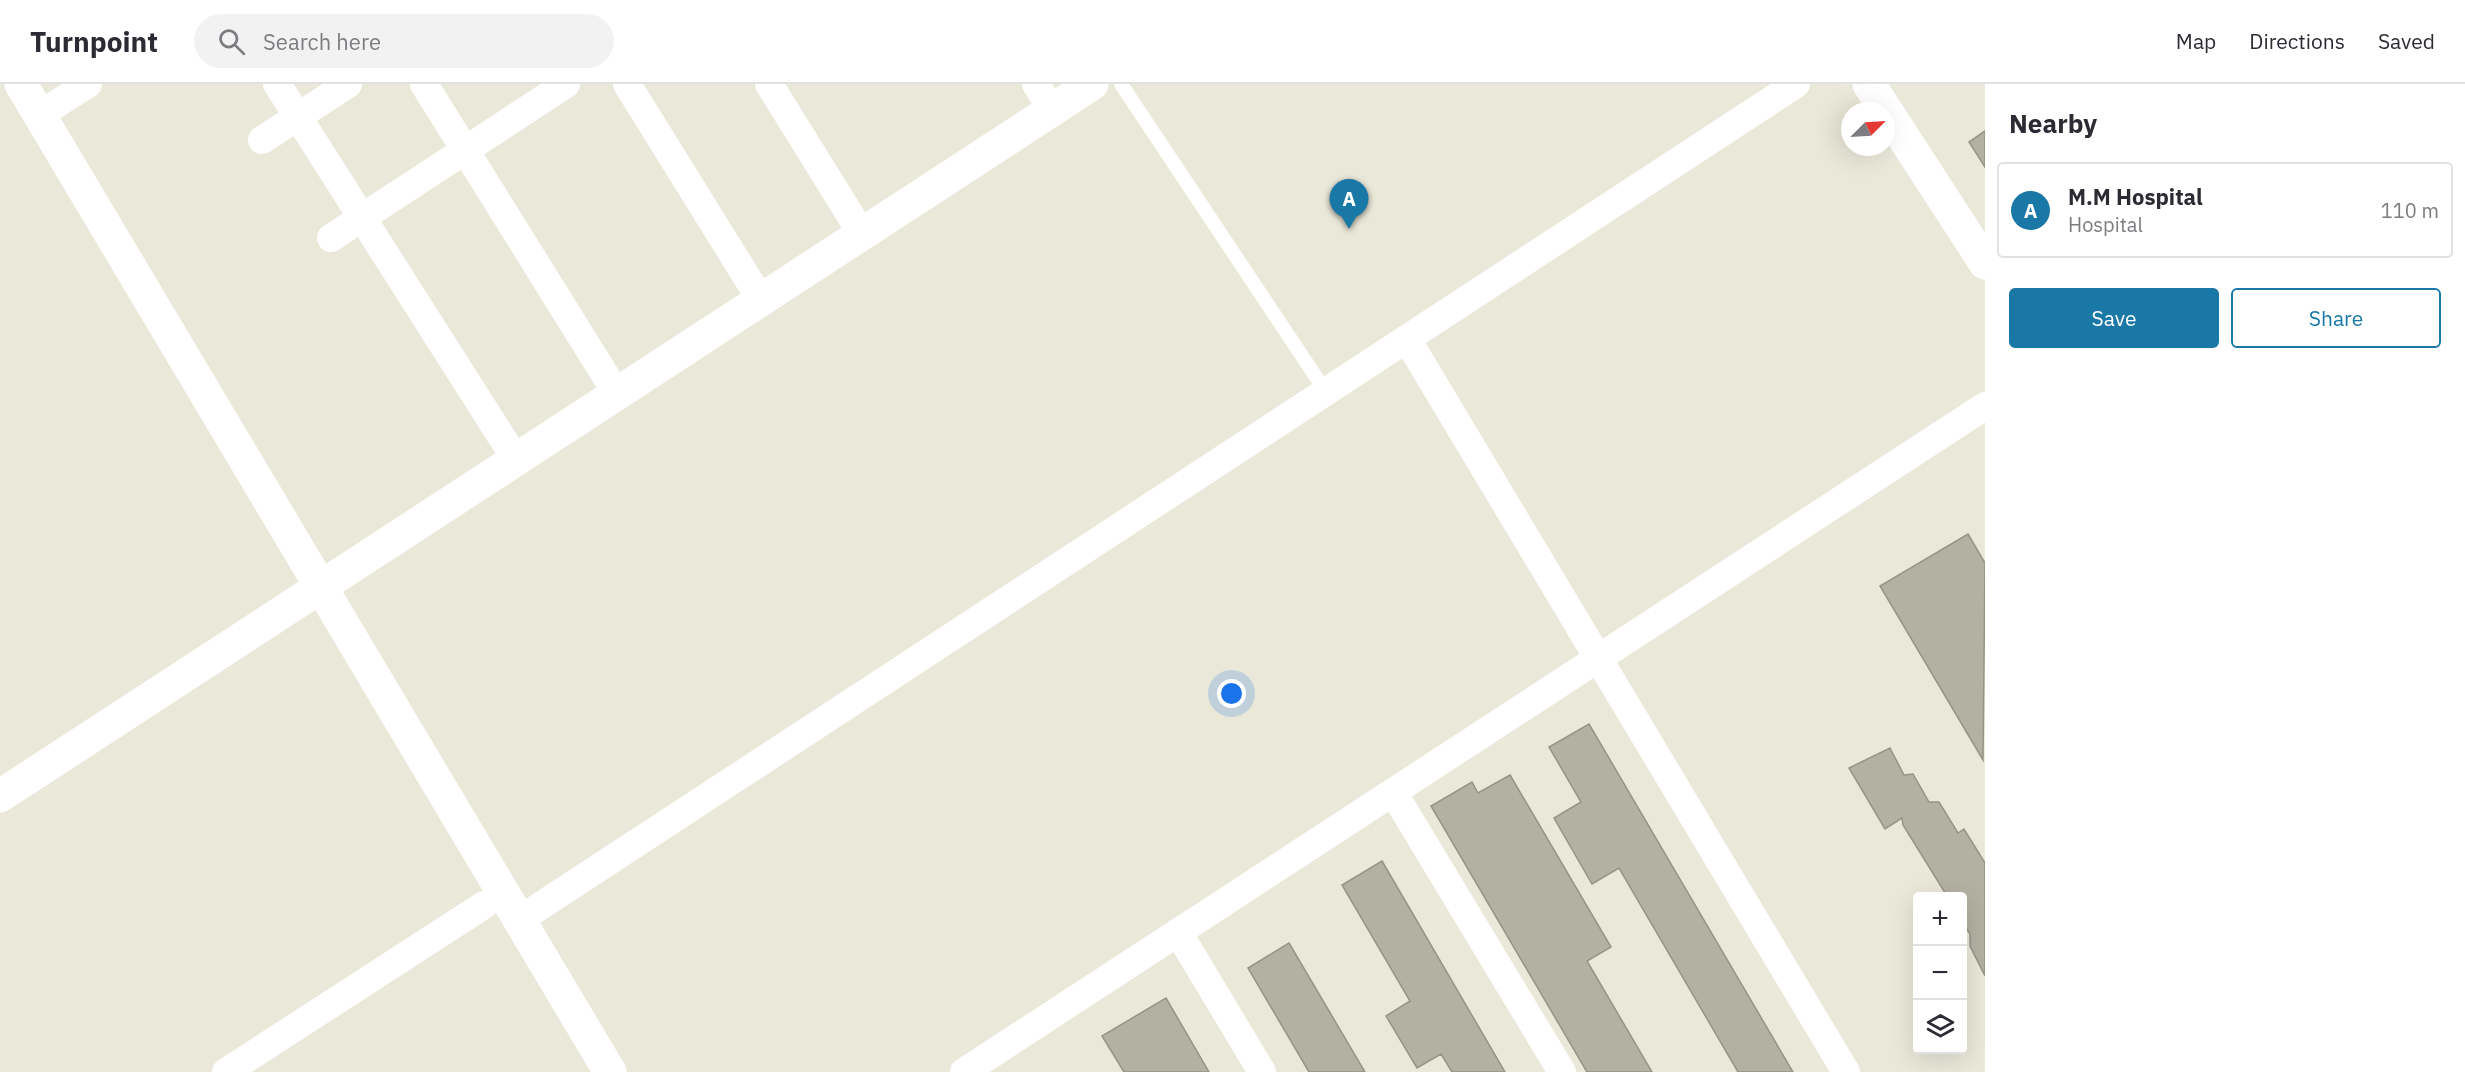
<!DOCTYPE html>
<html lang="en">
<head>
<meta charset="utf-8">
<style>
	:root { --surface:#fff; --page:#f2f2f3; --text:#2b2b33; --muted:#7c7c81; --line:#e1e1e2; --accent:#1a78a6 }
	body { margin:0; font-family:"IBM Plex Sans",sans-serif; background:var(--page); color:var(--text) }
	.controls { position:absolute; right:18px; bottom:18px; display:grid; overflow:hidden; border-radius:6px; box-shadow:0 6px 24px #0002 }
	.controls button { width:54px; height:54px; display:grid; place-items:center; padding:0; border:0; border-bottom:2px solid var(--line); background:var(--surface); color:var(--text); font:30px sans-serif }
	.compass { position:absolute; left:1841px; top:18px; width:54px; height:54px; border-radius:50%; background:var(--surface); box-shadow:0 6px 24px #0002; rotate:66deg }
	.you { position:absolute; left:1232px; top:610px; width:21px; height:21px; margin:-15px; border:4px solid #fff; border-radius:50%; background:#1a73e8; box-shadow:0 0 0 9px #1a73e833 }
	.badge { display:grid; place-items:center; width:39px; height:39px; border-radius:50%; background:var(--accent); color:#fff; font-size:20px; font-weight:700 }
	.pin { position:absolute; translate:-50% -50px; filter:drop-shadow(0 2px 3px #0008) }
	.pin::after { content:''; position:absolute; top:32px; width:21px; height:18px; background:inherit; clip-path:polygon(0 0,100% 0,50% 100%) }
	.list { margin:0; padding:0; list-style:none }
	h2 { display:flex; justify-content:space-between; align-items:center; height:78px; margin:0; padding:0 24px; font-size:26px }
	h2 small { font-size:20px; font-weight:400; color:var(--muted) }
	.list li { display:grid; grid-template-columns:39px 1fr auto; gap:18px; align-items:center; box-sizing:border-box; height:96px; margin:0 12px 12px; padding:0 12px; border:2px solid var(--line); border-radius:6px }
	.list b { display:block; font-size:22px; white-space:nowrap }
	.list p { margin:0; font-size:20px; white-space:nowrap; color:var(--muted) }
	.list em { font-size:20px; font-style:normal; color:var(--muted) }
	.actions { display:flex; gap:12px; padding:18px 24px }
	.actions a { flex:1; padding:14px 0; border:2px solid var(--accent); border-radius:6px; text-align:center; font-size:21px; color:var(--accent) }
	.actions .main { background:var(--accent); color:#fff }
	.icon { flex:none; width:33px; height:33px; fill:none; stroke:currentColor; stroke-width:2; stroke-linecap:round; stroke-linejoin:round }
	.map { position:relative; flex:none; width:1985px; height:988px; overflow:hidden }
	header { display:flex; align-items:center; gap:36px; box-sizing:border-box; height:84px; padding:0 30px; background:var(--surface); border-bottom:2px solid var(--line) }
	header strong { font-size:28px }
	nav { display:flex; gap:33px; margin-inline-start:auto; font-size:21px }
	.search { width:420px; height:54px; background:var(--page); display:flex; align-items:center; gap:15px; box-sizing:border-box; padding:0 21px; border-radius:33px; color:var(--muted); font-size:22px }
	main { display:flex }
	aside { flex:1; background:var(--surface) }
	.map>svg:first-child { display:block }
</style>
</head>
<body>
<header>
<strong>Turnpoint</strong>
<div class="search"><svg class="icon" aria-label="search" viewBox="0 0 24 24"><circle cx="10" cy="10" r="6"/><path d="M15 15l6 6"/></svg>Search here</div>
<nav><a>Map</a><a>Directions</a><a>Saved</a></nav>
</header>
<main>
<div class="map">
<svg width="1985" height="988" viewBox="0 0 1985 988">
	<rect width="100%" height="100%" fill="#eae8d9"/>
	<path fill="#b2b1a2" stroke="#969486" stroke-width="1.5" d="M1985 47V83L1969 58Z
		M1968 450 1985 479 1983 676 1880 502Z
		M1589 640 1793 988H1738L1619 784 1592 800 1554 734 1581 718 1549 663Z
		M1890 664 1904 691 1913 690 1929 718H1939L1958 749 1964 745 1985 779V892L1970 862V850L1962 838V812H1947L1903 741 1902 734 1885 745 1849 684Z
		M1510 691 1611 863 1587 877 1652 988H1587L1431 722 1472 698 1478 709Z
		M1382 777 1505 988H1452L1441 970 1417 984 1386 932 1410 917 1342 801Z
		M1289 859 1365 988H1309L1248 884Z
		M1166 914 1209 988H1124L1102 952Z"/>
	<g fill="none" stroke-linecap="round" stroke-linejoin="round">
		<path stroke="#fff" stroke-width="14" d="M1121 0 1326 308"/>
		<path stroke="#fff" stroke-width="28" d="M277 0 515 374
			M424 0 617 310
			M627 0 761 216
			M769 0 862 150
			M1036 0 1052 26
			M39 31 88 0
			M262 56 348 0
			M331 154 566 0
			M1407 255 1846 988
			M1393 708 1562 988
			M519 836 1796 0
			M1178 848 1262 988
			M226 988 484 821
			M964 988 1985 322"/>
		<path stroke="#fff" stroke-width="33" d="M1869 0 1985 179
			M0 712 1092 0"/>
		<path stroke="#fff" stroke-width="33" d="M21 0 610 988"/>
	</g>
</svg>
<div class="controls">
<button>+</button>
<button>−</button>
<button><svg class="icon" aria-label="layers" viewBox="0 0 24 24"><path d="M12 4l9 5-9 5-9-5zM3 14l9 5 9-5"/></svg></button>
</div>
<svg class="compass" viewBox="-18 -18 36 36"><path d="M0-13l5 13h-10z" fill="#e53935"/><path d="M0 13l5-13h-10z" fill="#7c7c81"/></svg>
<div class="you"></div>
<div class="pin badge" style="left:1349px;top:145px">A</div>
</div>
<aside>
<h2>Nearby<small></small></h2>
<ul class="list">
<li><span class="badge">A</span><div><b>M.M Hospital</b><p>Hospital</p></div><em>110 m</em></li>
</ul>
<div class="actions"><a class="main">Save</a><a>Share</a></div>
</aside>
</main>
</body>
</html>
